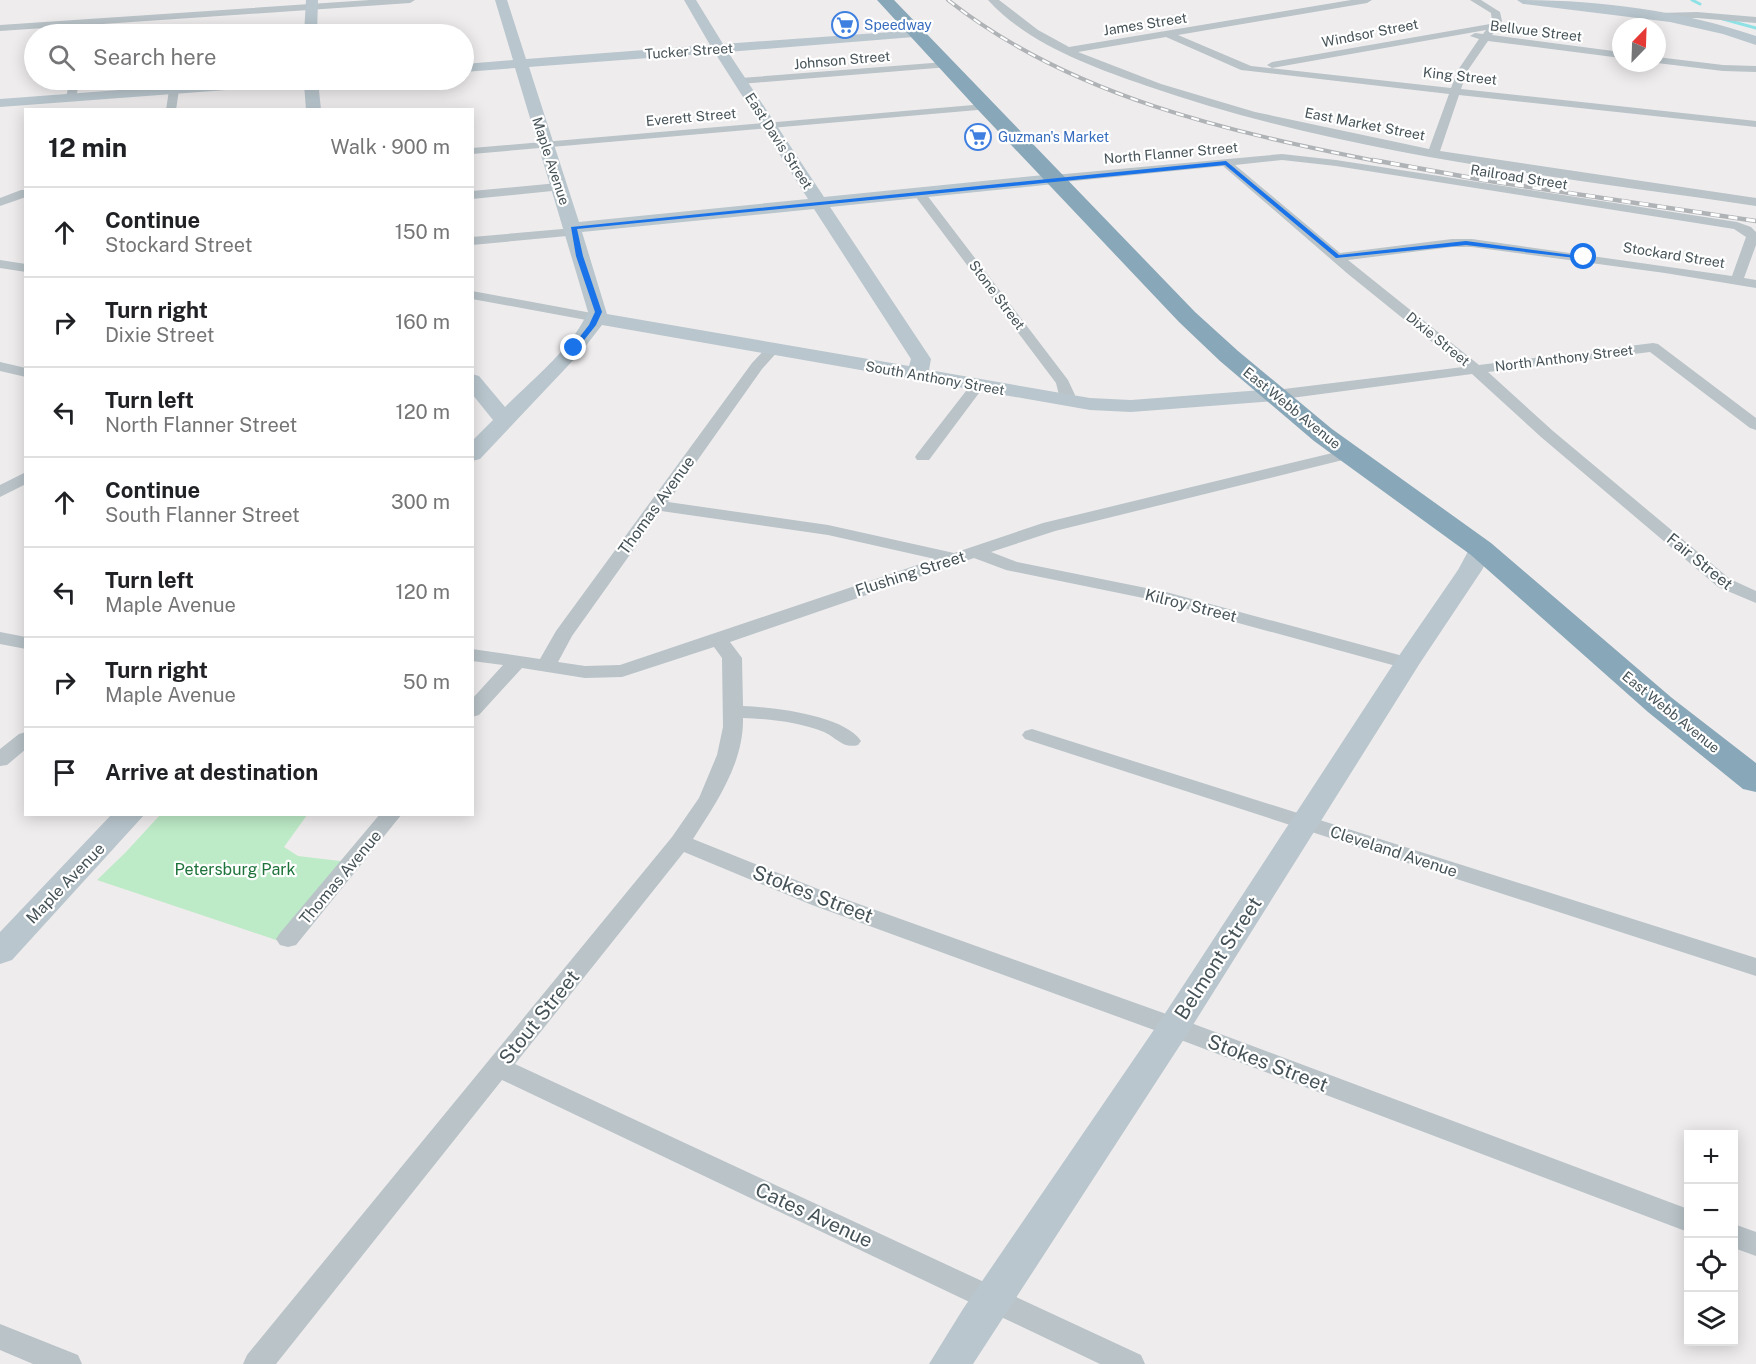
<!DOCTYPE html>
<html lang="en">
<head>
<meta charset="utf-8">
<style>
	:root { --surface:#fff; --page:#f6f6f6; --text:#202124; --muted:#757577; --line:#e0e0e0 }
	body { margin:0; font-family:"Public Sans",sans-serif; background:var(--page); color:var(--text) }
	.controls { position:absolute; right:18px; bottom:18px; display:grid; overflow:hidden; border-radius:0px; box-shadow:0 3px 15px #0003 }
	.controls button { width:54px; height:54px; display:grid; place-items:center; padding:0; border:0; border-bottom:2px solid var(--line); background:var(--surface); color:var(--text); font:30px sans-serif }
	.compass { position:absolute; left:1612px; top:18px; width:54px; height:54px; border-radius:50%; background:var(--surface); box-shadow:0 3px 15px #0003; rotate:23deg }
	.stop { position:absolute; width:18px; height:18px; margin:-14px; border:4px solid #1a73e8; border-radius:50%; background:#fff }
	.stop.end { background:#1a73e8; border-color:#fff; box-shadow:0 2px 6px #0008 }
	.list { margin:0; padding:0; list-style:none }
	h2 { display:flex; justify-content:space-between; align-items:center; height:78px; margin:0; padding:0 24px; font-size:26px }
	h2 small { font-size:20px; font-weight:400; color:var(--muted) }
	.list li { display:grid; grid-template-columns:39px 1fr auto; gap:18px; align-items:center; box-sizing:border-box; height:90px; padding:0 24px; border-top:2px solid var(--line) }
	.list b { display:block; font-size:22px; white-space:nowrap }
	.list p { margin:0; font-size:20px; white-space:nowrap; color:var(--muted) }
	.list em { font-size:20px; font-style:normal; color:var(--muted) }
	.icon { flex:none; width:33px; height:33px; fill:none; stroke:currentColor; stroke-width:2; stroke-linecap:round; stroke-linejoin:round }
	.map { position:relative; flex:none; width:1756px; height:1364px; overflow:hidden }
	.search { position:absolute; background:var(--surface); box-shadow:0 3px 15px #0003; left:24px; top:24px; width:450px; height:66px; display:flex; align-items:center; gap:15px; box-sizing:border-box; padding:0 21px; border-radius:33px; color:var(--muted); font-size:22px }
	.panel { position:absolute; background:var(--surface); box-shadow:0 3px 15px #0003; left:24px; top:108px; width:450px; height:708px; border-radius:0px }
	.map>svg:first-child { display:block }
</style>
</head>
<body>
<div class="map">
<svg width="1756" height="1364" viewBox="0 0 1756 1364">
	<rect width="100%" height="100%" fill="#efeced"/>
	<path fill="#bdeac7" d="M160 815H307L284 847 298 856 348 862 279 941 97 880 125 853Z"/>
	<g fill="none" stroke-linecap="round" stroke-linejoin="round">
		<path stroke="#8ee1e4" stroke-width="3" d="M1692 0 1700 4
			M1723 19 1756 28"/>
		<path fill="#b9c3c8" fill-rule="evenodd" d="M370 0H415L410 3 0 31V25Z
			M988 0H999L1038 30 1069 47 1351 0H1372L1367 3 1178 35 1251 66 1451 88 1458 70 1479 39 1470 36 1475 33 1483 34 1486 30 1272 68 1267 65 1272 62 1490 24 1492 21 1491 13 1470 0H1481L1500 12 1502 21 1492 35 1621 52V58L1488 41 1468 70 1461 89 1756 121V127L1459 95 1440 151 1756 198V206C1552 176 1343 154 1147 86 1092 67 1028 44 988 0ZM1166 37 1241 70 1449 94 1429 149 1255 112 1161 84 1078 52Z
			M1697 12 1756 17V23L1697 18 1659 19 1654 16 1659 13Z
			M1657 57 1723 65 1756 66V72L1723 71 1657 63Z
			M945 62 949 63V67L741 84 736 81 741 78Z
			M70 80H80L76 97 71 100 66 97Z
			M174 87 179 90 176 110H166L169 90Z
			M985 104 989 105V109L472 154V148Z
			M1282 154 1336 160 1737 222 1751 227 1756 232V245L1744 278 1756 280V288L1665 273 1472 247H1452L1348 260 1479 365 1653 343 1658 344 1756 418V430L1750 428 1650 352 1488 372 1553 431 1730 579 1756 591V603L1718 587 1541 437 1472 374 1276 400 1271 398 1268 395 1276 390 1463 367 1348 274 1223 166 1054 183 1048 179 1054 175ZM1282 160 1336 166 1734 229 1746 237 1732 276 1472 239H1452L1340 253 1235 165Z
			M558 183 562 184V190L472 199V191Z
			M919 189 923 190 1068 380 1075 395 1068 403H1058L1055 400 1059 395 1056 383 915 196 913 193Z
			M21 190H26V197L0 206V198Z
			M574 228 578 229 580 232 578 235 472 245V237Z
			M0 260 26 264V272L0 268Z
			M472 291 597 314 604 318 597 322 472 299Z
			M773 345 780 349 762 369 668 502 828 525 954 553 1043 523 1349 449 1355 451 1357 454 1355 457 1055 531 991 552 1017 562 1166 592 1414 659 1417 663 1414 667 1407 669 1158 601 1006 570 974 558 730 642 742 658 743 706C772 707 844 715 861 741L858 745C843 749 837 738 824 732 799 722 769 719 743 718 744 763 716 803 693 839L828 893 1183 1020 1688 1209V1232L1165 1034 812 905 684 852 515 1064 1141 1355 1145 1364H1100L502 1080 276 1364H243L247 1355 672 837 699 798 717 755 723 727 722 658 714 647 622 677 585 678 522 668 479 715 472 717V699L503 665 472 661V649L540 659 556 631 752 363 768 346ZM661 511 828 535 935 559 620 665 585 666 558 662 572 636Z
			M0 362 26 368V377L0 371Z
			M978 381 985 385 929 460H917L915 457 917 454 973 382Z
			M26 472V484L0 497V485Z
			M0 632 26 637V649L0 644Z
			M1032 729 1756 958V976L1025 739 1022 735 1025 731Z
			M26 732V749L7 765 0 766V749L19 734Z
			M380 814H402L296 945 288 947 280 945 276 939 280 933Z
			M1734 1224 1756 1232V1256L1734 1248Z
			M0 1324 78 1355 82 1364H33L0 1350Z"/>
		<path fill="#b9c6cd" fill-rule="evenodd" d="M306 0H318L317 34H304Z
			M495 0H507L526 59 710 45 684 0H696L723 44 919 30 921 33 914 37 728 52 824 197 1054 174 1062 179 1054 184 830 207 931 359 929 370 1090 398 1131 400 1276 389 1283 391 1286 395 1283 399 1276 401 1131 412 1090 410 602 325 581 352 480 459 472 461V441L493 420 472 394V374L479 376 505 407C534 378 571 349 588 312L515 68 464 72V64L513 60ZM715 53 808 199 579 222 529 67ZM814 209 911 359 909 366 607 314 582 232Z
			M1517 0C1597 0 1679 10 1756 36V45L1723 34 1670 22 1523 4Z
			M253 80H318L321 110H306L304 84 0 107V99Z
			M1481 542 1490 544 1493 549 1482 570 1420 663 1186 1036 973 1364H929L963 1309 1162 1018 1394 663 1458 570 1472 544Z
			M112 814H145L12 960 0 964V932Z"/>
		<path fill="#88a7b8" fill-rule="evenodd" d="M877 0H894L1195 312 1238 351 1332 429 1491 543 1672 698 1756 763V792L1743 789 1648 712 1471 555 1314 441 1220 361 1179 322 979 111Z"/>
		<defs>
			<path id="rail-far1" d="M948 0C1071 97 1230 132 1381 162"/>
			<path id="rail" d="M1373 160 1483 180 1756 221"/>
		</defs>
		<use href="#rail-far1" stroke="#afb3b6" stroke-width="4"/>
		<use href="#rail" stroke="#afb3b6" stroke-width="4.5"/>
		<use href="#rail-far1" stroke="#fff" stroke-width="2" stroke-dasharray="8" stroke-linecap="butt"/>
		<use href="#rail" stroke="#fff" stroke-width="3" stroke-dasharray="9" stroke-linecap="butt"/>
	</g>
	<path fill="#1a73e8" d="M1226 161 1339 255 1466 241 1587 257 1584 259 1466 245 1336 258 1225 165 577 229 583 256 602 312 596 325 577 349 571 348 589 325 595 312 576 256 571 227Z"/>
	<defs>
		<symbol id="supermarket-ring" viewBox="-11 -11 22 22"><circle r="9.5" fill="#fff" stroke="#3f7fe0" stroke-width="1.5"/><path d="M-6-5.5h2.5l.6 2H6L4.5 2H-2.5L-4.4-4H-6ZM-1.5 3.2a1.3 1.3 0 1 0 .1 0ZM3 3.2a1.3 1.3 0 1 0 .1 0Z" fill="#3f7fe0"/></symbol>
	</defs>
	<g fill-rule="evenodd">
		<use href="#supermarket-ring" x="830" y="10" width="30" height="30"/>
		<use href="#supermarket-ring" x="963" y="122" width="30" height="30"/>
	</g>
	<g text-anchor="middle" stroke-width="4.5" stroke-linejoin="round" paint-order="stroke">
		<g font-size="14" fill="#465358" stroke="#fff">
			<text transform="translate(1145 24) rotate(-9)" y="5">James Street</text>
			<text transform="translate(1536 31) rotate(7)" y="5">Bellvue Street</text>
			<text transform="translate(1370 33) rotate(-11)" y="5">Windsor Street</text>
			<text transform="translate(689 51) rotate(-4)" y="5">Tucker Street</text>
			<text transform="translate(842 60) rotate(-5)" y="5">Johnson Street</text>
			<text transform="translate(1460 76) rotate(6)" y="5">King Street</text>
			<text transform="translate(691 117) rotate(-5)" y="5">Everett Street</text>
			<text transform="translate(1365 124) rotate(11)" y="5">East Market Street</text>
			<text transform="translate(779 141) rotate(57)" y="5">East Davis Street</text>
			<text transform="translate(1171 153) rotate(-5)" y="5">North Flanner Street</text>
			<text transform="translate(551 161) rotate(72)" y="5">Maple Avenue</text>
			<text transform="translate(1519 177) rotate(9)" y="5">Railroad Street</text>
			<text transform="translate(1674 255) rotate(9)" y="5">Stockard Street</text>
			<text transform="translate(997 295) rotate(53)" y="5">Stone Street</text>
			<text transform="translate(1438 339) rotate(39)" y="5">Dixie Street</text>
			<text transform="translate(1564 358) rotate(-7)" y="5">North Anthony Street</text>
			<text transform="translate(935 378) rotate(10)" y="5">South Anthony Street</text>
			<text transform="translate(1292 408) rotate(39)" y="5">East Webb Avenue</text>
			<text transform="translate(1671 712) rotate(39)" y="5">East Webb Avenue</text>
		</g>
		<g font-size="14" fill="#366cbe" stroke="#fff" text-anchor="start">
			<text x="864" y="30">Speedway</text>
			<text x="998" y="142">Guzman's Market</text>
		</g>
		<g font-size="16" fill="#465358" stroke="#fff">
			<text transform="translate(656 505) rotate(-54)" y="6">Thomas Avenue</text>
			<text transform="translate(1700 561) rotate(39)" y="6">Fair Street</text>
			<text transform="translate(910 573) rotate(-18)" y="6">Flushing Street</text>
			<text transform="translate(1191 605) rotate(14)" y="6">Kilroy Street</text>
			<text transform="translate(1394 851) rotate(18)" y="6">Cleveland Avenue</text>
			<text transform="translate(340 877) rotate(-50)" y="6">Thomas Avenue</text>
			<text transform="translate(65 883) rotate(-46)" y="6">Maple Avenue</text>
		</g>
		<g font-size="16" fill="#1d733a" stroke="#fff">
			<text x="235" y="875">Petersburg Park</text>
		</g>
		<g font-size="20" fill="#465358" stroke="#fff">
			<text transform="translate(813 894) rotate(21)" y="7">Stokes Street</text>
			<text transform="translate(1218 958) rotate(-57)" y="7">Belmont Street</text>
			<text transform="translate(539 1017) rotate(-51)" y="7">Stout Street</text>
			<text transform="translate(1268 1063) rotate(21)" y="7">Stokes Street</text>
			<text transform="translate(814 1215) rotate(25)" y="7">Cates Avenue</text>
		</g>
	</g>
</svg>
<div class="controls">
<button>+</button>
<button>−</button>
<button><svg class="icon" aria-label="locate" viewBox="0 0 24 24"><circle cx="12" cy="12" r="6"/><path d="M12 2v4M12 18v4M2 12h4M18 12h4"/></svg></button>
<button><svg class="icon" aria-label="layers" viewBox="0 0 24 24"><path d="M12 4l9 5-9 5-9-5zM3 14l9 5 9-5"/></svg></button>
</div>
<svg class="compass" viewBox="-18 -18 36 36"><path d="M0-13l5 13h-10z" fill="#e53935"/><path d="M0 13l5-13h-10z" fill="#757577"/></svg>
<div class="stop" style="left:1584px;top:257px"></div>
<div class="stop end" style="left:574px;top:348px"></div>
<div class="search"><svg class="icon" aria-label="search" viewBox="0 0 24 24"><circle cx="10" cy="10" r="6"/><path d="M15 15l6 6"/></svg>Search here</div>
<section class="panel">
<h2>12 min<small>Walk · 900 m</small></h2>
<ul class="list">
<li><svg class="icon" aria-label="ahead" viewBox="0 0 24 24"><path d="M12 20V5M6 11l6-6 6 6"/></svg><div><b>Continue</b><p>Stockard Street</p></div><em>150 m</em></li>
<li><svg class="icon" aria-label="right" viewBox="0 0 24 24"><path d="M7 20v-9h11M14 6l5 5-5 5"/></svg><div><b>Turn right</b><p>Dixie Street</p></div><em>160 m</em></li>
<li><svg class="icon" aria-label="left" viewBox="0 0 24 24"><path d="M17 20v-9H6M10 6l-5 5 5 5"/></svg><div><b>Turn left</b><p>North Flanner Street</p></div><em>120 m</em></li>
<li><svg class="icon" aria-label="ahead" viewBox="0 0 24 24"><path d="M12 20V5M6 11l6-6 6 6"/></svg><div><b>Continue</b><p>South Flanner Street</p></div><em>300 m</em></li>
<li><svg class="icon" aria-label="left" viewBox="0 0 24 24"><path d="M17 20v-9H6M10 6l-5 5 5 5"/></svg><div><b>Turn left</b><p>Maple Avenue</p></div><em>120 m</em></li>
<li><svg class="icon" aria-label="right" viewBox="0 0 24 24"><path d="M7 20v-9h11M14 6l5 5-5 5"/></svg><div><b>Turn right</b><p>Maple Avenue</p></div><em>50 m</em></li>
<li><svg class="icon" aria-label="arrive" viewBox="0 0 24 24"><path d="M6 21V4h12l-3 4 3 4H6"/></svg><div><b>Arrive at destination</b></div></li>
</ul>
</section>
</div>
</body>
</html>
